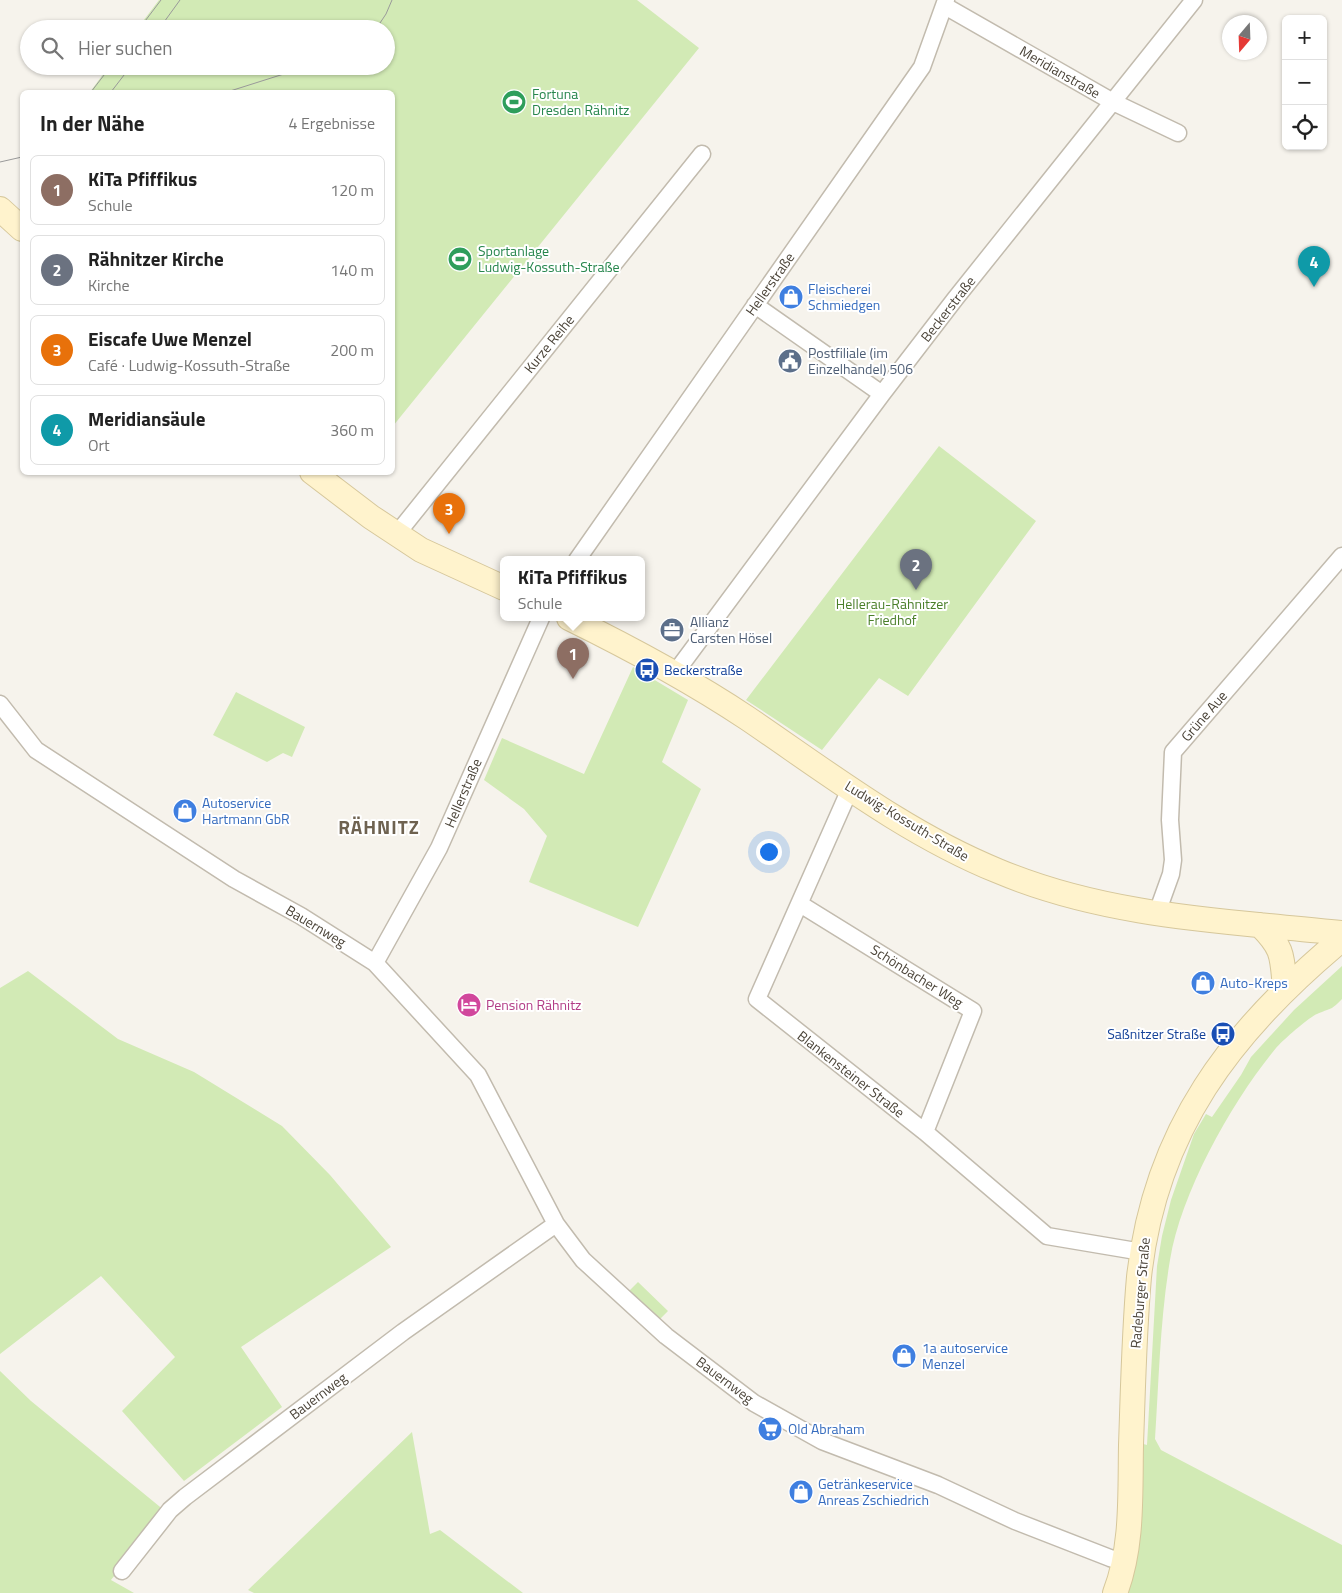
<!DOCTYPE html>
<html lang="de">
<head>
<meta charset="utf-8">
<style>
	:root { --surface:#fff; --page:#f6f6f6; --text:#222; --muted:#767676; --line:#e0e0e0; --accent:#db2777 }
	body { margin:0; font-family:"Titillium Web",sans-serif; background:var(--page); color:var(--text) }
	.controls { position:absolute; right:15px; top:15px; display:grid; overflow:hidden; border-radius:8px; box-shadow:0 1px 4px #0004 }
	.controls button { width:45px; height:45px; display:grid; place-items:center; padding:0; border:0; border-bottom:1px solid var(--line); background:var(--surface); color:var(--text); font:25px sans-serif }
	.compass { position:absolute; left:1222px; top:15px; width:45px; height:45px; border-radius:50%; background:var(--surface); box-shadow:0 1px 4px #0004; rotate:199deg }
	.you { position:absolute; left:768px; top:851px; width:18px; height:18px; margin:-12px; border:4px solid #fff; border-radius:50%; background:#1a73e8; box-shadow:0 0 0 8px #1a73e833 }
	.badge { display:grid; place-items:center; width:32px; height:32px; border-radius:50%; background:var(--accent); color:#fff; font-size:16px; font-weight:700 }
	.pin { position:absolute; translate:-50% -41px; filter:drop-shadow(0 1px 2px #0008) }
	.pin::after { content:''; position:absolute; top:26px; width:18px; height:15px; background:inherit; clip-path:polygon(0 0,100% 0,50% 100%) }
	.popup { position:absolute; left:500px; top:556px; width:145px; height:65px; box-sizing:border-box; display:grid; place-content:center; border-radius:8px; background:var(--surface); filter:drop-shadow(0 1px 4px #0005); font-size:16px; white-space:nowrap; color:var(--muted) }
	.popup b { font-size:19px; color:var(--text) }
	.popup::after { content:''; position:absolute; left:50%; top:100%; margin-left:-10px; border:10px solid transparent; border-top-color:var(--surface) }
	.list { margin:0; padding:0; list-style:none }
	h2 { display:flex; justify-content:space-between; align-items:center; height:65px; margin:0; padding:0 20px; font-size:21px }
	h2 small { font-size:16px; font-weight:400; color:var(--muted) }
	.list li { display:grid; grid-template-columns:32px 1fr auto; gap:15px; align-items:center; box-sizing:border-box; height:70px; margin:0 10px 10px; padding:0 10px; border:1px solid var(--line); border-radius:8px }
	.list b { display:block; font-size:19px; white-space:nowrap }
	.list p { margin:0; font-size:16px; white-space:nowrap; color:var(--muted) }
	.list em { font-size:16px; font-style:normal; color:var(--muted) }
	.icon { flex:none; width:28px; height:28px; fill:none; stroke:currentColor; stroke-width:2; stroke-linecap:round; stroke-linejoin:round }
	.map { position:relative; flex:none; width:1342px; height:1593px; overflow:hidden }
	.search { position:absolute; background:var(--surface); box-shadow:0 1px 4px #0004; left:20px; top:20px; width:375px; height:55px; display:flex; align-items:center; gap:12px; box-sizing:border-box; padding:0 18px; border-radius:28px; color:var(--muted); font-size:19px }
	.panel { position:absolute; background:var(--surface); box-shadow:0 1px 4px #0004; left:20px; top:90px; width:375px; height:385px; border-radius:8px }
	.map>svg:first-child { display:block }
</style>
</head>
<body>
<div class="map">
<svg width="1342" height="1593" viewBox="0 0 1342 1593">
	<rect width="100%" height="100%" fill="#f6f3ec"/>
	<path fill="#d2eab5" d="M159 0H637L699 48 393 426 392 92H90L109 66H386V29H137Z
		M939 446 1036 521 908 696 879 678 822 750 746 700Z
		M633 667 688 700 662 762 701 789 638 927 529 882 547 836 524 809 484 780 502 738 584 774Z
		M236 692 305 727 292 757 283 753 267 762 213 735Z
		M1342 966V999C1331 1011 1330 1008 1317 1014 1309 1017 1282 1041 1276 1048 1232 1101 1181 1192 1170 1260 1160 1319 1159 1380 1155 1439L1161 1450 1342 1545V1593H1123L1140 1443 1147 1445 1157 1266 1162 1236 1171 1200 1194 1134 1206 1114 1212 1117 1241 1075 1251 1057 1294 1010Z
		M28 971 118 1039 194 1072 282 1126 330 1175 391 1247 241 1347 282 1407 184 1481 122 1411 175 1357 101 1276 0 1354V988Z
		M638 1282 668 1311 659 1320 628 1292Z
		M0 1371 31 1401 165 1511 111 1580 134 1593H0Z
		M412 1432 430 1534 440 1530 523 1593H254L248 1590Z"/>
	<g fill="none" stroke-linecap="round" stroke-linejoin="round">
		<defs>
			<path id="street" d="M945 6 1113 102 1178 133
				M755 305 882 394
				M396 535 702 154
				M577 560 922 67 946 0
				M675 673 882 394 955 299 1194 0
				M0 704 36 750 234 879 301 916 375 963 478 1075 556 1224 583 1260 666 1336 754 1403 822 1441 938 1485 1015 1521 1110 1558 1124 1562
				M850 789 757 999 925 1132 1047 1236 1142 1252
				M800 904 973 1011 925 1132
				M1157 913 1171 874 1173 860 1170 820 1173 752 1342 556
				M375 963 439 848 541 618
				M122 1571 170 1510 185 1497 403 1332 556 1224"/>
			<path id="secondary" d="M0 209 22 229
				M312 472 371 517 421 550 504 588
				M569 618C630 648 690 680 747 718 828 773 907 834 998 871 1107 917 1226 921 1342 933
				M1260 925C1284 949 1282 956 1285 989
				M1115 1593C1133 1547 1130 1494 1131 1445 1133 1389 1134 1333 1139 1277 1155 1130 1231 1031 1342 939"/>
		</defs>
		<use href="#street" stroke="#c2bbae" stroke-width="19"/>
		<use href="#secondary" stroke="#d6c79b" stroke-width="26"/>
		<use href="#street" stroke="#fff" stroke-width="16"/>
		<use href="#secondary" stroke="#fff3cd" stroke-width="24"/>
		<path stroke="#9a9a9a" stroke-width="1" d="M139 29 161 0
			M159 29 180 0
			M376 29 386 14 392 0
			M91 92 111 66
			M111 92 131 66
			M227 92 309 66
			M0 162 22 157"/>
	</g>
	<defs>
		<symbol id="stadium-disc" viewBox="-11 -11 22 22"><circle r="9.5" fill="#2e9e5b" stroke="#fff"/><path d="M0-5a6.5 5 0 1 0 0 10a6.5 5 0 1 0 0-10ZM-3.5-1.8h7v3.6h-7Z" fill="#fff"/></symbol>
		<symbol id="shop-disc" viewBox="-11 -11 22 22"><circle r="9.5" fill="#3f7fe0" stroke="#fff"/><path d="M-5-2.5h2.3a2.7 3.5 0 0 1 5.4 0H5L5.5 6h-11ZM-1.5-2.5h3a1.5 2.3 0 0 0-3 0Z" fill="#fff"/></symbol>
		<symbol id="civic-disc" viewBox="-11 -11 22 22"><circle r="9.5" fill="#5c6f8a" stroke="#fff"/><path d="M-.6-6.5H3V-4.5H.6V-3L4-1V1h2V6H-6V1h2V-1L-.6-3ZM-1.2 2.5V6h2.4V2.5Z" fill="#fff"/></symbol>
		<symbol id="office-disc" viewBox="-11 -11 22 22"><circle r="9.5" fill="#5c6f8a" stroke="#fff"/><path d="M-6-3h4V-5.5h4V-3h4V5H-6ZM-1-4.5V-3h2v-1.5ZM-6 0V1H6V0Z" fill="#fff"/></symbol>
		<symbol id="bus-disc" viewBox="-11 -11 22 22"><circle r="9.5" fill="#1a4fb4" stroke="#fff"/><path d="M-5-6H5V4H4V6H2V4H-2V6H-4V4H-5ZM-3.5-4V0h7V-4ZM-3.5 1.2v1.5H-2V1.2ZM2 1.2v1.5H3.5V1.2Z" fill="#fff"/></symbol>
		<symbol id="hotel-disc" viewBox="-11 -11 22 22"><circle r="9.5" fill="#d1479c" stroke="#fff"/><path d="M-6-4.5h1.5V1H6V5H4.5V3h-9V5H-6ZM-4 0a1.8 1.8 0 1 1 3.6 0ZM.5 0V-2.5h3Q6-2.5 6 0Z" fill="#fff"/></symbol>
		<symbol id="supermarket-disc" viewBox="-11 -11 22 22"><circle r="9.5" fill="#3f7fe0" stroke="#fff"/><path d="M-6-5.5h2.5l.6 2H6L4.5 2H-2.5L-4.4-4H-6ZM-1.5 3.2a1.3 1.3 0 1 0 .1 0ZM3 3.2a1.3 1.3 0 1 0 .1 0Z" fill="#fff"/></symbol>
	</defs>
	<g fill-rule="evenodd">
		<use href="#stadium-disc" x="500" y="88" width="28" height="28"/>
		<use href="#stadium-disc" x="446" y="245" width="28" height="28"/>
		<use href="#shop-disc" x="777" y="283" width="28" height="28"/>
		<use href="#civic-disc" x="776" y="347" width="28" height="28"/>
		<use href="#office-disc" x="658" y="616" width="28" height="28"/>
		<use href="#bus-disc" x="633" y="656" width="28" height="28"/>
		<use href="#shop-disc" x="171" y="797" width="28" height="28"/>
		<use href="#shop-disc" x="1189" y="969" width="28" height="28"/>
		<use href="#hotel-disc" x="455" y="991" width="28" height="28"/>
		<use href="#bus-disc" x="1209" y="1020" width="28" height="28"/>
		<use href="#shop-disc" x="890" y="1342" width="28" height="28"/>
		<use href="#supermarket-disc" x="756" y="1415" width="28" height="28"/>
		<use href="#shop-disc" x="787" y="1478" width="28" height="28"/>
	</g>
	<g text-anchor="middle" stroke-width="4" stroke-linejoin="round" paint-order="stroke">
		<g font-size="14" fill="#4b4439" stroke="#fff">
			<text transform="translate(1060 72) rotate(30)" y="5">Meridianstraße</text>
			<text transform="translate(770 284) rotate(-55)" y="5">Hellerstraße</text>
			<text transform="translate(948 309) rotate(-52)" y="5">Beckerstraße</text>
			<text transform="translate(549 344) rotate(-51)" y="5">Kurze Reihe</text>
			<text transform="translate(1204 716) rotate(-49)" y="5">Grüne Aue</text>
			<text transform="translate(463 793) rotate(-67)" y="5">Hellerstraße</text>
			<text transform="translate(907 821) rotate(31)" y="5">Ludwig-Kossuth-Straße</text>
			<text transform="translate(316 926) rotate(31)" y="5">Bauernweg</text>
			<text transform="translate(917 976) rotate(32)" y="5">Schönbacher Weg</text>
			<text transform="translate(851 1074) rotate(38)" y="5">Blankensteiner Straße</text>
			<text transform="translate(1140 1293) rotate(-85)" y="5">Radeburger Straße</text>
			<text transform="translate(725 1380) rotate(37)" y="5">Bauernweg</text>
			<text transform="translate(318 1396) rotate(-37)" y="5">Bauernweg</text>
		</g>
		<g font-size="14" fill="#27864d" stroke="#fff" text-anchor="start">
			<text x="532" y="99">Fortuna<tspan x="532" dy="16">Dresden Rähnitz</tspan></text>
			<text x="478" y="256">Sportanlage<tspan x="478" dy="16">Ludwig-Kossuth-Straße</tspan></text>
		</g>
		<g font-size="14" fill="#366cbe" stroke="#fff" text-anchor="start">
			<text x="808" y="294">Fleischerei<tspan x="808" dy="16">Schmiedgen</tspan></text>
			<text x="202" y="808">Autoservice<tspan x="202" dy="16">Hartmann GbR</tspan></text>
			<text x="1220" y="988">Auto-Kreps</text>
			<text x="922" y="1353">1a autoservice<tspan x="922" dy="16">Menzel</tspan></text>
			<text x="788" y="1434">Old Abraham</text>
			<text x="818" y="1489">Getränkeservice<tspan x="818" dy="16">Anreas Zschiedrich</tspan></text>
		</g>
		<g font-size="14" fill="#4e5e75" stroke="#fff" text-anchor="start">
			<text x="808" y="358">Postfiliale (im<tspan x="808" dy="16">Einzelhandel) 506</tspan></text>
			<text x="690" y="627">Allianz<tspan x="690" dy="16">Carsten Hösel</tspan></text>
		</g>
		<g font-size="14" fill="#4a7f2a" stroke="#fff">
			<text x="892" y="609">Hellerau-Rähnitzer<tspan x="892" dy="16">Friedhof</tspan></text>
		</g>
		<g font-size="14" fill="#164399" stroke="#fff" text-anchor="start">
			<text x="664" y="675">Beckerstraße</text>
			<text x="1206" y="1039" text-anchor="end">Saßnitzer Straße</text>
		</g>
		<g font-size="14" fill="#b23c85" stroke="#fff" text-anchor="start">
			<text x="486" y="1010">Pension Rähnitz</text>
		</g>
		<g font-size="19" font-weight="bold" letter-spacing="1" fill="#6e6250" stroke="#fff">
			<text x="379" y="834">RÄHNITZ</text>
		</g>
	</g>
</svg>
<div class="controls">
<button>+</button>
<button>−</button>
<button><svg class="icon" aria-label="locate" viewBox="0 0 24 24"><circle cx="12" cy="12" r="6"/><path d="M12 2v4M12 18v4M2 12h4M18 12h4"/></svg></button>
</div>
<svg class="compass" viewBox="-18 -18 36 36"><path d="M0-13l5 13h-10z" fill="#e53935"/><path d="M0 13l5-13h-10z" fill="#767676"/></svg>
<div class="you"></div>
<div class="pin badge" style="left:573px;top:679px;background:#8d6e63">1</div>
<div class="popup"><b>KiTa Pfiffikus</b>Schule</div>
<div class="pin badge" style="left:916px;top:590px;background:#6b7280">2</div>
<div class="pin badge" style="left:449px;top:534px;background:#e8710a">3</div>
<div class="pin badge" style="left:1314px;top:287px;background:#0f9aa8">4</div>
<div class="search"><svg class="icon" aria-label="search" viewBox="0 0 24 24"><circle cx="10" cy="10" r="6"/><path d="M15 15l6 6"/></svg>Hier suchen</div>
<section class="panel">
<h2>In der Nähe<small>4 Ergebnisse</small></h2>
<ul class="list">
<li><span class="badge" style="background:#8d6e63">1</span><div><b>KiTa Pfiffikus</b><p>Schule</p></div><em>120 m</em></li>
<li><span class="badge" style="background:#6b7280">2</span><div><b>Rähnitzer Kirche</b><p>Kirche</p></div><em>140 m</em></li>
<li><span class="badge" style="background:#e8710a">3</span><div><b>Eiscafe Uwe Menzel</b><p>Café · Ludwig-Kossuth-Straße</p></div><em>200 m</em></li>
<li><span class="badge" style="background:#0f9aa8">4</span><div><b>Meridiansäule</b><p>Ort</p></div><em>360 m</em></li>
</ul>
</section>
</div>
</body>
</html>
